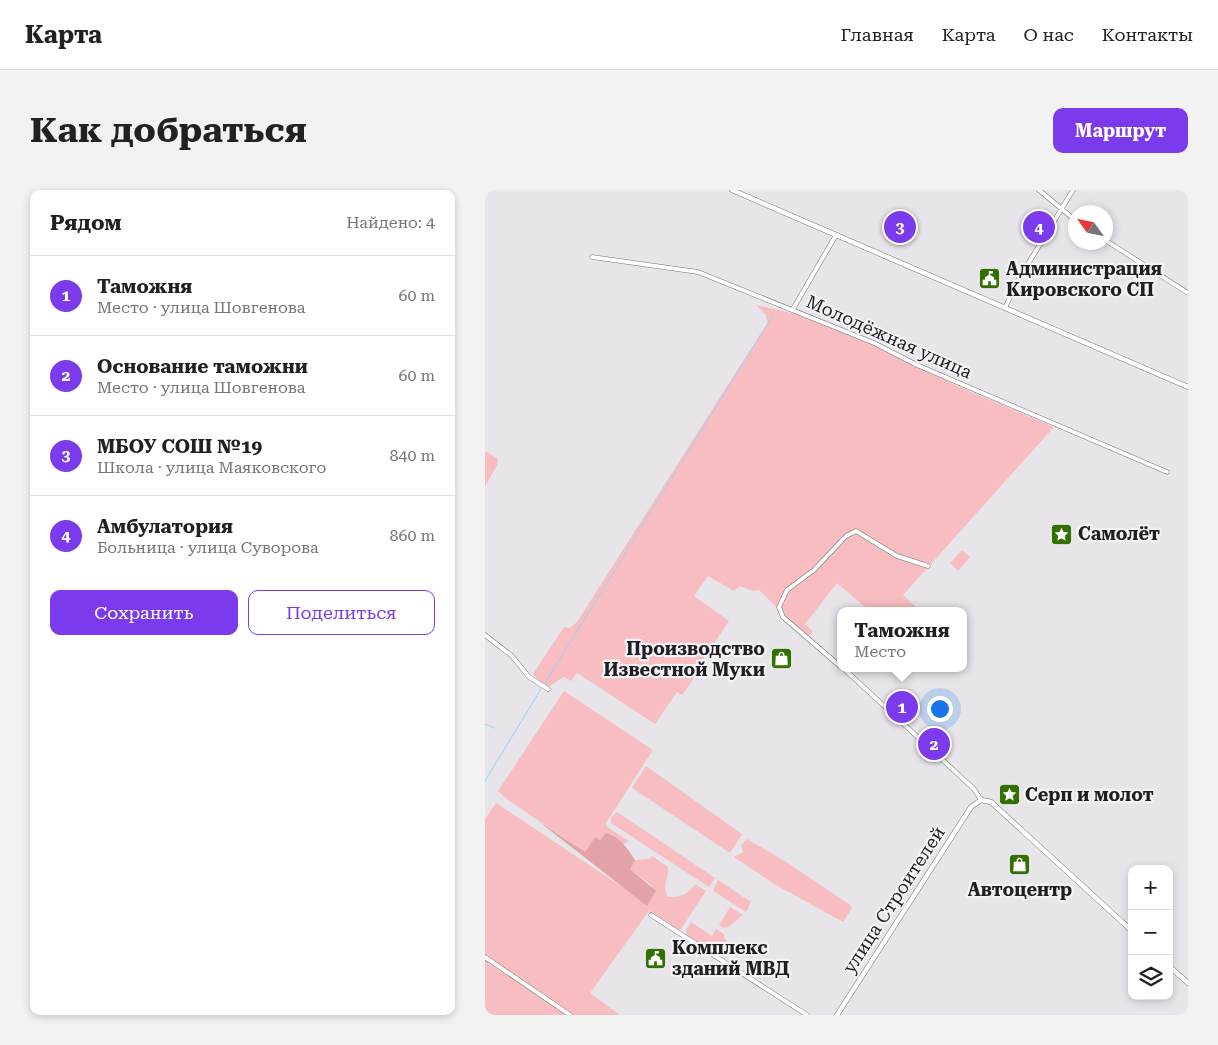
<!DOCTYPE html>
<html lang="ru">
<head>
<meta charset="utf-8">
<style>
	:root { --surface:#fff; --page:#f2f2f2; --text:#202124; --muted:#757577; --line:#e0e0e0; --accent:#7c3aed }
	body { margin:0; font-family:"Roboto Serif",serif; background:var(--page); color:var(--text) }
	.controls { position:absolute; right:15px; bottom:15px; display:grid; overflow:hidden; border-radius:10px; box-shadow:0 2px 8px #0003 }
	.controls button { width:45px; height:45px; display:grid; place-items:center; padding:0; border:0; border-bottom:1px solid var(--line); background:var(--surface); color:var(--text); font:25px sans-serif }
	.compass { position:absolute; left:583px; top:15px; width:45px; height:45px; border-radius:50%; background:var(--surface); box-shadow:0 2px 8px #0003; rotate:303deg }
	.you { position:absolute; left:454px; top:518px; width:18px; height:18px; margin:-12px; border:4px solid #fff; border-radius:50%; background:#1a73e8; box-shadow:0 0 0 8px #1a73e833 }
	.badge { display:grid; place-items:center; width:32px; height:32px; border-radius:50%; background:var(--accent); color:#fff; font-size:16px; font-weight:700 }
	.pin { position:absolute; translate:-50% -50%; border:2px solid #fff; box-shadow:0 1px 5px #0006 }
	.popup { position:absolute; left:352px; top:417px; width:130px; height:65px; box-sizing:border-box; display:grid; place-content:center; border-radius:10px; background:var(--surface); filter:drop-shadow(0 1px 4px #0005); font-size:16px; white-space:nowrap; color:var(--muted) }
	.popup b { font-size:19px; color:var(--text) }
	.popup::after { content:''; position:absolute; left:50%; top:100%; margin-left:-10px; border:10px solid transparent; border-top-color:var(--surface) }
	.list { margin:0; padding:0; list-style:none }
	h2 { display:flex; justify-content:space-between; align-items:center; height:65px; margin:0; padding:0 20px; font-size:21px }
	h2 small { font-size:16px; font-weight:400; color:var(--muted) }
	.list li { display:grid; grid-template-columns:32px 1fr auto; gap:15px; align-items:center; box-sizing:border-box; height:80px; padding:0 20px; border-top:1px solid var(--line) }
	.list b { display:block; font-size:19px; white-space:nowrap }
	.list p { margin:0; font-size:16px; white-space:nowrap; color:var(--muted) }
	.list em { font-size:16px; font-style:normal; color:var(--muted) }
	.actions { display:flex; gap:10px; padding:15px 20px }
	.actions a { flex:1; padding:11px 0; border:1px solid var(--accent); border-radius:10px; text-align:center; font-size:18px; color:var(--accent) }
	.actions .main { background:var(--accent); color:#fff }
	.icon { flex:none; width:28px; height:28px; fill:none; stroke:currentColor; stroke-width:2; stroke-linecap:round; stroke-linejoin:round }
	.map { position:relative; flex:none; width:703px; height:825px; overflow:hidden; border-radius:10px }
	header { display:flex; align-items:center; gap:30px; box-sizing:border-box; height:70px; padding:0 25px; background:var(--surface); border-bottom:1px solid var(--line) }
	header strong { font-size:24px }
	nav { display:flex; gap:28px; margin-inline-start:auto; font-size:18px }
	.intro { display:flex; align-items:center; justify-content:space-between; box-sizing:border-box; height:120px; padding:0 30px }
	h1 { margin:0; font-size:35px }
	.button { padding:12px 22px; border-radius:10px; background:var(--accent); color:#fff; font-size:18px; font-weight:700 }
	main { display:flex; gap:30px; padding:0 30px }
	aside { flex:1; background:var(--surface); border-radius:10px; box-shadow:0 2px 8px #0003 }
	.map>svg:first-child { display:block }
</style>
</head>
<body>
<header>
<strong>Карта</strong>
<nav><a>Главная</a><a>Карта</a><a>О нас</a><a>Контакты</a></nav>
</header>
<div class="intro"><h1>Как добраться</h1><a class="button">Маршрут</a></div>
<main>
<aside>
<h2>Рядом<small>Найдено: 4</small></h2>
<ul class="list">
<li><span class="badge">1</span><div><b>Таможня</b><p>Место · улица Шовгенова</p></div><em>60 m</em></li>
<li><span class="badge">2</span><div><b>Основание таможни</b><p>Место · улица Шовгенова</p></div><em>60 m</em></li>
<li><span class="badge">3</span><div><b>МБОУ СОШ №19</b><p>Школа · улица Маяковского</p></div><em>840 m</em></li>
<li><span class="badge">4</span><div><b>Амбулатория</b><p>Больница · улица Суворова</p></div><em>860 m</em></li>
</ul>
<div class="actions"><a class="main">Сохранить</a><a>Поделиться</a></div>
</aside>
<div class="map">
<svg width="703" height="825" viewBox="0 0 703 825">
	<rect width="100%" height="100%" fill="#e7e5ea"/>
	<path fill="#f7bdc1" d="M271 115 315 125 393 157 468 194 569 237 418 405 435 421H385L352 393 320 434 328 441 324 446 298 424 274 400 268 401 255 396 249 401 223 386 209 406 244 431 210 482 212 484 197 505 192 502 170 534 92 483 86 491 79 487 63 497 54 491 48 484 79 437 85 438 92 432 283 132 280 124Z
		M0 261 12 268 13 273 0 297Z
		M477 360 485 367 473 381 465 373Z
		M79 501 168 560 121 633 122 637 144 651 138 654 126 644 115 650 110 647 100 662 23 610 13 601Z
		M161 576 257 644 245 663 147 598Z
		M11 613 163 714 170 703 165 694 145 679 150 670 164 669 167 666 183 677C185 690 176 692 183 707 196 708 203 704 210 694L221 701 194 742 164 721 105 803 135 825H0V629Z
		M132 622 230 688 224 697 126 633V628Z
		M262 649 303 673 365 715 367 718 358 732 291 695 249 667 258 662 256 655Z
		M233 690 266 712 261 722 228 701Z
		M245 717 258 725 243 737 238 738 234 735Z
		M206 732 227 746 231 739 239 744 240 749 245 754 234 766 201 746V740Z"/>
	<path fill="#e2a2a7" d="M53 631 100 662 110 647 115 650 121 643C134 646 143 659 150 670L145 679 171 701 162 716Z"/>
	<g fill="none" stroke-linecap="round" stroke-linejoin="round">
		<path stroke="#9bd2f6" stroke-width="1" d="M60 493 288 125
			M0 534 10 538
			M0 591 56 499"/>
		<defs>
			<path id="minor" d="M554 0 590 30
				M620 50 703 103
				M107 67 213 82 389 153 432 175 682 282
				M520 118 532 92 588 0
				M308 119 351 45
				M0 445 27 466 44 487 63 499
				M356 477 298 427 294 417 302 400 329 380 361 346 371 341 412 366 443 376
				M358 478 489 599 496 610
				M166 725 322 825
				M0 767 85 825
				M0 824 2 825"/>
			<path id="tertiary" d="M247 0 703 197
				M684 776 703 793
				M352 825 486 617 496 610 506 612 647 741"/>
		</defs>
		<use href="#minor" stroke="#747277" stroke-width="5"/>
		<use href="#tertiary" stroke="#747277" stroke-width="5.5"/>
		<use href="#minor" stroke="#fff" stroke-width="4"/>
		<use href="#tertiary" stroke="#fff" stroke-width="4.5"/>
	</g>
	<defs>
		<symbol id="civic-square" viewBox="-11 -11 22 22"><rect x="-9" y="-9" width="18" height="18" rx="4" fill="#337003" stroke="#f4f2f7"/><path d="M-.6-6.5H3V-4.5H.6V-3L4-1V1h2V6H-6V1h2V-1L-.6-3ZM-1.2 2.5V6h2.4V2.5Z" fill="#fff"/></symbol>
		<symbol id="sight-square" viewBox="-11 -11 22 22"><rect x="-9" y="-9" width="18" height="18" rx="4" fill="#337003" stroke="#f4f2f7"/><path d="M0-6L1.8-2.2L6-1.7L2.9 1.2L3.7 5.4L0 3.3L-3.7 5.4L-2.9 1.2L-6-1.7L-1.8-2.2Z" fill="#fff"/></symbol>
		<symbol id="shop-square" viewBox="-11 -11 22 22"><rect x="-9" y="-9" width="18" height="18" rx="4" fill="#337003" stroke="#f4f2f7"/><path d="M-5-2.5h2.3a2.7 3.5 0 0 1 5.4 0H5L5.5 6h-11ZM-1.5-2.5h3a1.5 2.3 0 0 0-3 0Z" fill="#fff"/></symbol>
	</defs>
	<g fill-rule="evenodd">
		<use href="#civic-square" x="492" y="76" width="25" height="25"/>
		<use href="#sight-square" x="564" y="332" width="25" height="25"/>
		<use href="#shop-square" x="284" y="456" width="25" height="25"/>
		<use href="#sight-square" x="512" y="592" width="25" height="25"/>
		<use href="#shop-square" x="522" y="662" width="25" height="25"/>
		<use href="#civic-square" x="158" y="756" width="25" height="25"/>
	</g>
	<g text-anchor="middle" stroke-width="4.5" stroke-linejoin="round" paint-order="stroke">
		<g font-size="18" font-weight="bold" fill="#1f1e20" stroke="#f4f2f7" text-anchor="start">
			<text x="521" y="85">Администрация<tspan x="521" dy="21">Кировского СП</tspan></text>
			<text x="593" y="350">Самолёт</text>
			<text x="280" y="465" text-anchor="end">Производство<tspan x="280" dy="21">Известной Муки</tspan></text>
			<text x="540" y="611">Серп и молот</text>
			<text x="535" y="706" text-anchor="middle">Автоцентр</text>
			<text x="187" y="764">Комплекс<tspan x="187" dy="21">зданий МВД</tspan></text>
		</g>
		<g font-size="18" fill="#1f1e20" stroke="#f4f2f7">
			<text transform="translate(404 147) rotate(24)" y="6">Молодёжная улица</text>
			<text transform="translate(409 710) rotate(-57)" y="6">улица Строителей</text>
		</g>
	</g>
</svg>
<div class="controls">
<button>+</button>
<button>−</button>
<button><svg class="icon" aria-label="layers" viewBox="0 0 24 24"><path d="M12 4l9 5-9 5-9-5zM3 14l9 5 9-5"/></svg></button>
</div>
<svg class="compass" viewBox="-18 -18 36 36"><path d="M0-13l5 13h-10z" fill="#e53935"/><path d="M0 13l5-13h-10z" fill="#757577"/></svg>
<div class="you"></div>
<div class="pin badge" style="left:417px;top:517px">1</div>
<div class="popup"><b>Таможня</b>Место</div>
<div class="pin badge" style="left:449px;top:554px">2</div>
<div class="pin badge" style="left:415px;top:37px">3</div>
<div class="pin badge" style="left:554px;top:37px">4</div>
</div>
</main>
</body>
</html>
